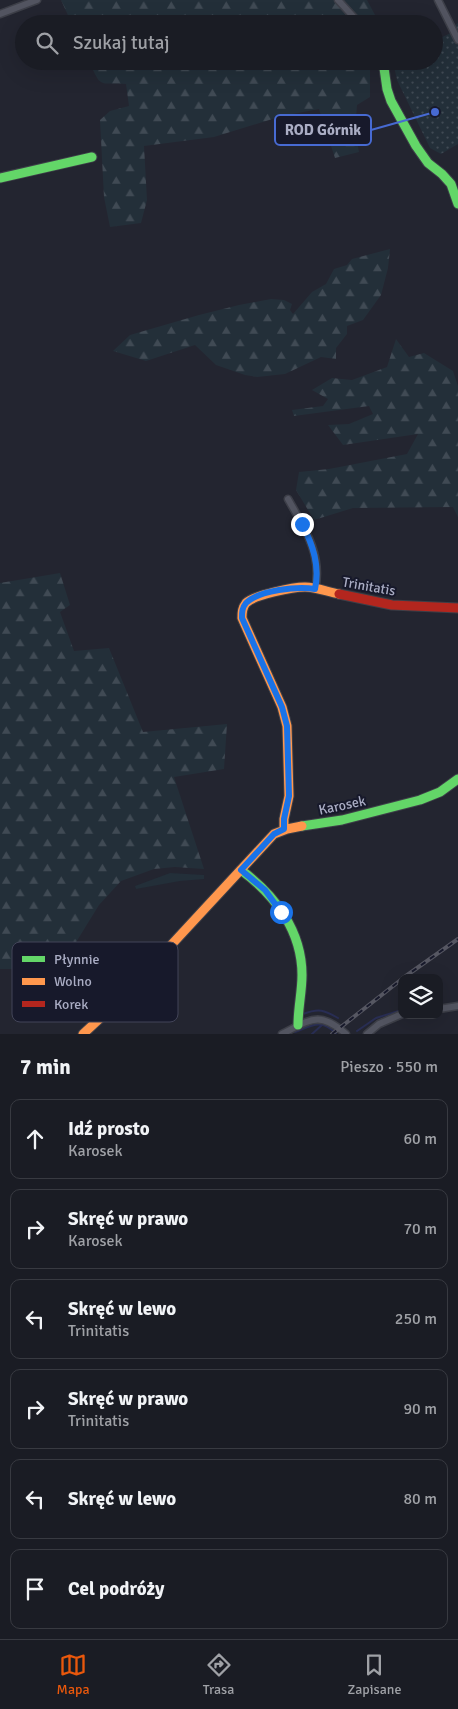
<!DOCTYPE html>
<html lang="pl">
<head>
<meta charset="utf-8">
<style>
	:root { --surface:#1a1c24; --page:#272931; --text:#f1f3f6; --muted:#9fa1a6; --line:#383a41; --accent:#ea580c }
	body { margin:0; font-family:Signika,sans-serif; background:var(--page); color:var(--text) }
	.controls { position:absolute; right:15px; bottom:15px; display:grid; overflow:hidden; border-radius:10px; box-shadow:0 5px 20px #0002 }
	.controls button { width:45px; height:45px; display:grid; place-items:center; padding:0; border:0; border-bottom:1px solid var(--line); background:var(--surface); color:var(--text); font:25px sans-serif }
	.stop { position:absolute; width:15px; height:15px; margin:-11px; border:4px solid #1a73e8; border-radius:50%; background:#fff }
	.stop.end { background:#1a73e8; border-color:#fff; box-shadow:0 1px 5px #0008 }
	.list { margin:0; padding:0; list-style:none }
	h2 { display:flex; justify-content:space-between; align-items:center; height:65px; margin:0; padding:0 20px; font-size:21px }
	h2 small { font-size:16px; font-weight:400; color:var(--muted) }
	.list li { display:grid; grid-template-columns:32px 1fr auto; gap:15px; align-items:center; box-sizing:border-box; height:80px; margin:0 10px 10px; padding:0 10px; border:1px solid var(--line); border-radius:10px }
	.list b { display:block; font-size:19px; white-space:nowrap }
	.list p { margin:0; font-size:16px; white-space:nowrap; color:var(--muted) }
	.list em { font-size:16px; font-style:normal; color:var(--muted) }
	.icon { flex:none; width:28px; height:28px; fill:none; stroke:currentColor; stroke-width:2; stroke-linecap:round; stroke-linejoin:round }
	.map { position:relative; flex:none; width:458px; height:1034px; overflow:hidden }
	.search { position:absolute; background:var(--surface); box-shadow:0 5px 20px #0002; left:15px; right:15px; top:15px; height:55px; display:flex; align-items:center; gap:12px; box-sizing:border-box; padding:0 18px; border-radius:28px; color:var(--muted); font-size:19px }
	.sheet { height:605px; background:var(--surface) }
	nav { display:flex; justify-content:space-around; align-items:center; box-sizing:border-box; height:70px; border-top:1px solid var(--line); background:var(--surface); font-size:14px; color:var(--muted) }
	nav a { display:grid; justify-items:center; gap:2px }
	nav .on { color:var(--accent) }
	.map>svg:first-child { display:block }
</style>
</head>
<body>
<div class="map">
<svg width="458" height="1034" viewBox="0 0 458 1034">
	<defs>
		<pattern id="forest-firs" width="22" height="20" patternUnits="userSpaceOnUse" patternTransform="scale(1.25)"><rect width="22" height="20" fill="#232f39"/><path d="M5 1l3.5 6h-7zM16 11l3.5 6h-7z" fill="#404a54"/></pattern>
		<pattern id="garden-dots" width="8" height="8" patternUnits="userSpaceOnUse" patternTransform="scale(1.25)"><rect width="8" height="8" fill="#232f39"/><path d="M2 2h.1M6 6h.1" fill="none" stroke="#404a54" stroke-width="1.8" stroke-linecap="round"/></pattern>
	</defs>
	<rect width="100%" height="100%" fill="#232530"/>
	<path fill="url(#forest-firs)" d="M61 0H367L375 15 374 24H72Z
		M89 61H370V97L357 105 355 132 359 152 335 158 319 109 282 116 214 137 144 146 147 200 141 223 110 227 104 197 100 120 110 111 129 106 126 84C98 83 101 88 89 61Z
		M390 249 388 268 381 295 363 320 347 326V334L336 348V359L321 357 285 374 257 377 245 375 216 365 195 345 146 361 113 351 130 335 199 315 239 305 271 299 284 300 292 304 290 310 293 314 312 292 326 284 334 269 347 265 352 259Z
		M396 339 409 357 424 353 453 371 458 386V517L453 507 353 508 314 520 296 490 299 472 329 469 407 454 418 434 343 445 328 425 349 424 373 414 369 406 294 416 292 410 323 406 328 399 312 390 332 378 352 380 387 367Z
		M60 573 70 605 60 612 74 651 109 648 143 732 227 724 224 769 174 777 204 869 175 867 154 869 121 881 99 905 70 952 52 968 35 977 17 983 13 969H0V583Z"/>
	<path fill="#232f39" d="M170 873 204 875V879L180 881 136 889 135 886Z"/>
	<path fill="url(#garden-dots)" d="M458 23V144L441 154 430 148 397 80 393 62 434 61V41L457 30 455 25Z"/>
	<g fill="none" stroke-linecap="round" stroke-linejoin="round">
		<path stroke="#282d53" stroke-width="2" d="M303 1014C319 1008 324 1010 338 1018
			M357 1031 376 1018 402 1010
			M295 1032C311 1026 322 1018 336 1034
			M312 1034 322 1025"/>
		<defs>
			<path id="street" d="M338 0 360 24
				M438 0 458 40
				M0 14 37 0
				M288 499C304 527 323 556 315 589
				M439 1009 458 1006
				M282 1034C310 1020 319 1010 346 1034
				M367 1034 379 1024 402 1014"/>
			<path id="fast" d="M383 61 387 89 391 101 416 146 428 163 442 174 451 184 458 204
				M0 178 92 157
				M302 826 342 820 420 800 440 792 458 779
				M241 870C275 895 302 931 302 975 302 992 298 1008 298 1025"/>
			<path id="slow" d="M284 829V819L289 796 287 726 282 707 242 618C242 613 242 608 246 603 254 595 293 587 305 587 316 587 328 592 339 594
				M83 1034 124 996 274 834 287 829 302 826"/>
			<path id="jam" d="M339 594 392 605 458 608"/>
		</defs>
		<use href="#street" stroke="#3d3f48" stroke-width="9"/>
		<use href="#fast" stroke="#3d3f48" stroke-width="11"/>
		<use href="#slow" stroke="#3d3f48" stroke-width="11"/>
		<use href="#jam" stroke="#3d3f48" stroke-width="11"/>
		<use href="#street" stroke="#525460" stroke-width="6"/>
		<use href="#fast" stroke="#63d668" stroke-width="9"/>
		<use href="#slow" stroke="#ff974d" stroke-width="9"/>
		<use href="#jam" stroke="#b3261e" stroke-width="9"/>
		<defs>
			<path id="rail" d="M403 978 458 939
				M332 1034 402 979"/>
		</defs>
		<use href="#rail" stroke="#565762" stroke-width="4"/>
		<use href="#rail" stroke="#17192b" stroke-width="2" stroke-dasharray="5.5" stroke-linecap="butt"/>
	</g>
	<g fill="none" stroke-linecap="round" stroke-linejoin="round">
		<path stroke="#1a73e8" stroke-width="6" d="M281 912 265 890 241 870 274 834 284 829V819L289 796 287 726 282 707 242 618C242 612 242 608 246 603 259 590 298 586 315 589 320 566 313 545 302 524"/>
	</g>
	<g text-anchor="middle" stroke-width="4" stroke-linejoin="round" paint-order="stroke">
		<g font-size="14" fill="#aaadc4" stroke="#17192b">
			<text transform="translate(369 586) rotate(10)" y="5">Trinitatis</text>
			<text transform="translate(342 805) rotate(-12)" y="5">Karosek</text>
		</g>
	</g>
	<rect x="12" y="942" width="166" height="80" rx="8" fill="#17192b" stroke="#434559" stroke-width="1"/>
	<rect x="22" y="956" width="23" height="6" fill="#63d668"/>
	<rect x="22" y="978" width="23" height="7" fill="#ff974d"/>
	<rect x="22" y="1001" width="23" height="6" fill="#b3261e"/>
	<g font-size="14" fill="#aaadc4">
		<text x="54" y="964">Płynnie</text>
		<text x="54" y="986">Wolno</text>
		<text x="54" y="1009">Korek</text>
	</g>
	<path fill="none" stroke="#476ad2" stroke-width="2" d="M435 112L371 130"/>
	<circle fill="#476ad2" stroke="#17192b" stroke-width="2" cx="435" cy="112" r="5"/>
	<rect fill="#17192b" stroke="#476ad2" stroke-width="2" x="275" y="115" width="96" height="30" rx="5"/>
	<g font-size="15" text-anchor="middle" font-weight="bold" fill="#aaadc4">
		<text x="323" y="135">ROD Górnik</text>
	</g>
</svg>
<div class="controls">
<button><svg class="icon" aria-label="layers" viewBox="0 0 24 24"><path d="M12 4l9 5-9 5-9-5zM3 14l9 5 9-5"/></svg></button>
</div>
<div class="stop" style="left:281px;top:912px"></div>
<div class="stop end" style="left:302px;top:524px"></div>
<div class="search"><svg class="icon" aria-label="search" viewBox="0 0 24 24"><circle cx="10" cy="10" r="6"/><path d="M15 15l6 6"/></svg>Szukaj tutaj</div>
</div>
<section class="sheet">
<h2>7 min<small>Pieszo · 550 m</small></h2>
<ul class="list">
<li><svg class="icon" aria-label="ahead" viewBox="0 0 24 24"><path d="M12 20V5M6 11l6-6 6 6"/></svg><div><b>Idź prosto</b><p>Karosek</p></div><em>60 m</em></li>
<li><svg class="icon" aria-label="right" viewBox="0 0 24 24"><path d="M7 20v-9h11M14 6l5 5-5 5"/></svg><div><b>Skręć w prawo</b><p>Karosek</p></div><em>70 m</em></li>
<li><svg class="icon" aria-label="left" viewBox="0 0 24 24"><path d="M17 20v-9H6M10 6l-5 5 5 5"/></svg><div><b>Skręć w lewo</b><p>Trinitatis</p></div><em>250 m</em></li>
<li><svg class="icon" aria-label="right" viewBox="0 0 24 24"><path d="M7 20v-9h11M14 6l5 5-5 5"/></svg><div><b>Skręć w prawo</b><p>Trinitatis</p></div><em>90 m</em></li>
<li><svg class="icon" aria-label="left" viewBox="0 0 24 24"><path d="M17 20v-9H6M10 6l-5 5 5 5"/></svg><div><b>Skręć w lewo</b></div><em>80 m</em></li>
<li><svg class="icon" aria-label="arrive" viewBox="0 0 24 24"><path d="M6 21V4h12l-3 4 3 4H6"/></svg><div><b>Cel podróży</b></div></li>
</ul>
</section>
<nav>
<a class="on"><svg class="icon" aria-label="map" viewBox="0 0 24 24"><path d="M3 6l6-2 6 2 6-2v14l-6 2-6-2-6 2zM9 4v14M15 6v14"/></svg>Mapa</a>
<a><svg class="icon" aria-label="directions" viewBox="0 0 24 24"><path d="M12 3l9 9-9 9-9-9zM9 14v-3h6M13 9l2 2-2 2"/></svg>Trasa</a>
<a><svg class="icon" aria-label="saved" viewBox="0 0 24 24"><path d="M7 4h10v16l-5-4-5 4z"/></svg>Zapisane</a>
</nav>
</body>
</html>
